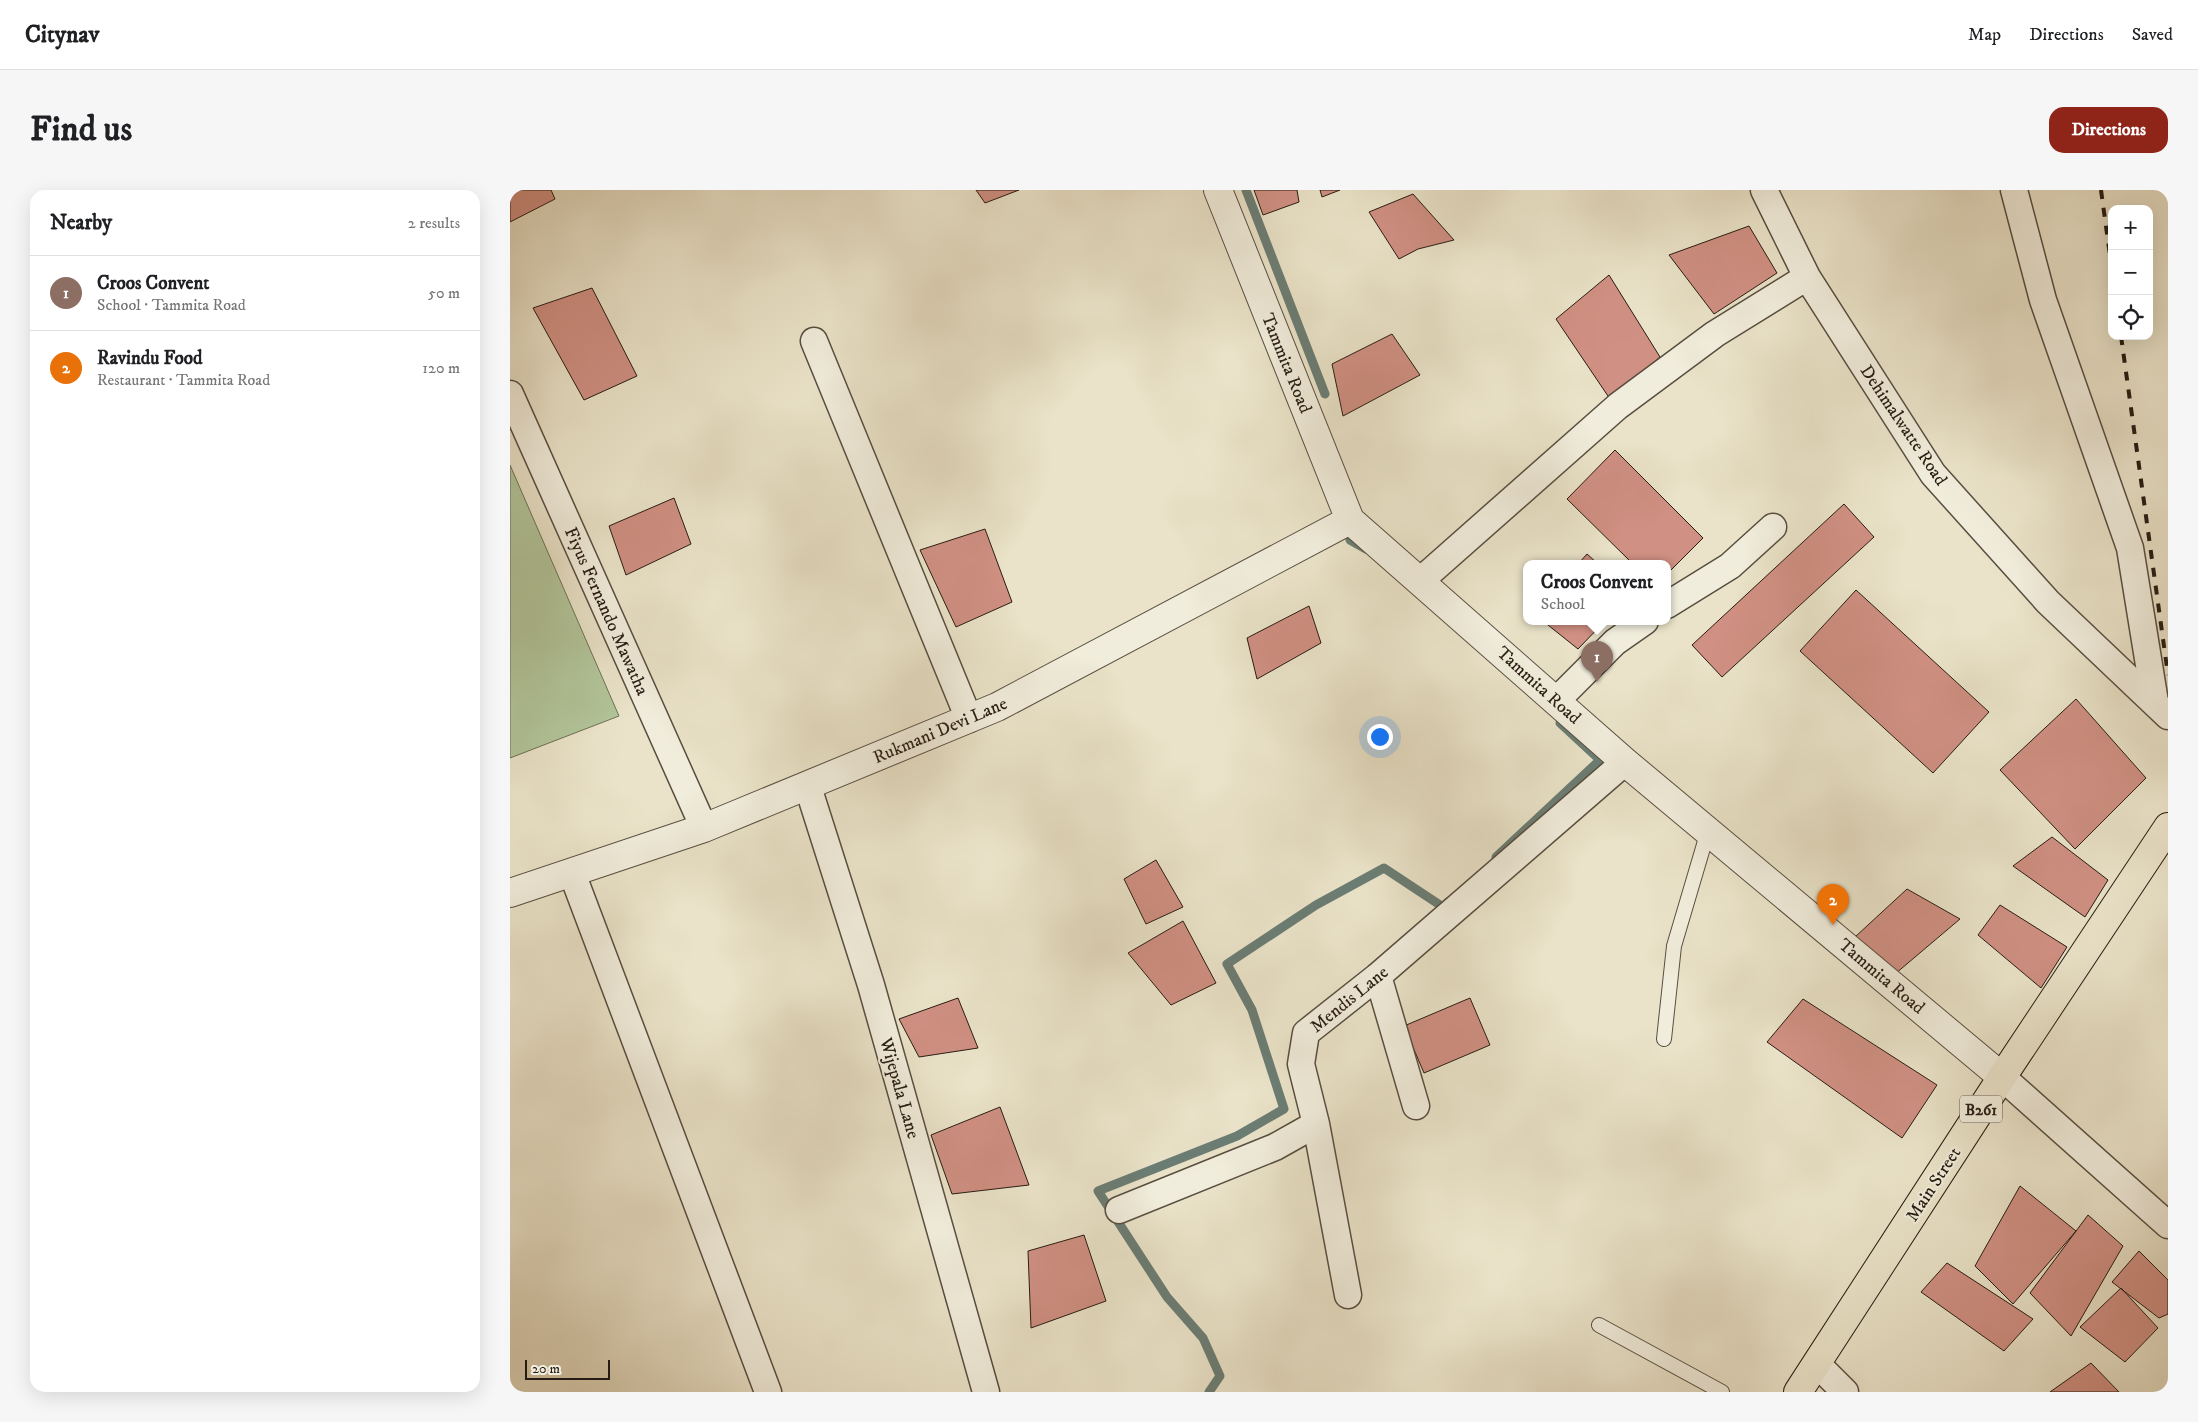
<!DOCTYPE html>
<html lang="en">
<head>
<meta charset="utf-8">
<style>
	:root { --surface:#fff; --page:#f6f6f6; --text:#202124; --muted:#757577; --line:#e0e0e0; --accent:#8f2418 }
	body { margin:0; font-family:"IM FELL DW Pica",serif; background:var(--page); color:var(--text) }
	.controls { position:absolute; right:15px; top:15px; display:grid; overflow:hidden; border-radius:10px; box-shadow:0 5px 20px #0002 }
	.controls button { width:45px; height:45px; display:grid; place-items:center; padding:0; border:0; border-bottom:1px solid var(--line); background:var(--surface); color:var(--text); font:25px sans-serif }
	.scale { position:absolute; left:15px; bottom:12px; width:85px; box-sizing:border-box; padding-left:5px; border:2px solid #271c13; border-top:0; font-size:14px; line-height:18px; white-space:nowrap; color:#271c13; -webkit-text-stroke:4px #f1eddc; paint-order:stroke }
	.you { position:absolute; left:869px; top:546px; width:18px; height:18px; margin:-12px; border:4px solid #fff; border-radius:50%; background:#1a73e8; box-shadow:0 0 0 8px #1a73e833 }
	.badge { display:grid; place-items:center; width:32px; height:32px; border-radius:50%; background:var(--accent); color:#fff; font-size:16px; font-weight:700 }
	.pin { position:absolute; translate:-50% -41px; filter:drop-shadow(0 1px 2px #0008) }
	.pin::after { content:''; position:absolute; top:26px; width:18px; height:15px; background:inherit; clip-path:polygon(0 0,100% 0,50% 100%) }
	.popup { position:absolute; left:1013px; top:370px; width:148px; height:65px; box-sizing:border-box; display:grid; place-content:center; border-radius:10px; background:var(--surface); filter:drop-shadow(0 1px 4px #0005); font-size:16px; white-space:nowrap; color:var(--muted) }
	.popup b { font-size:19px; color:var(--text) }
	.popup::after { content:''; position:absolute; left:50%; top:100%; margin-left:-10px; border:10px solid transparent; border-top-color:var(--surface) }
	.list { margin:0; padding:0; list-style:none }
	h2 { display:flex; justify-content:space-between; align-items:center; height:65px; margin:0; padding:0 20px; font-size:21px }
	h2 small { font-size:16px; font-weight:400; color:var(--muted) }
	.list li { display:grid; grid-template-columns:32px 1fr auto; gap:15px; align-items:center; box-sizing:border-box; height:75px; padding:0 20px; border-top:1px solid var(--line) }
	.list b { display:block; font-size:19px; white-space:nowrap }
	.list p { margin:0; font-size:16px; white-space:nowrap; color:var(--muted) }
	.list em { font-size:16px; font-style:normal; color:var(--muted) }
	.icon { flex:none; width:28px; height:28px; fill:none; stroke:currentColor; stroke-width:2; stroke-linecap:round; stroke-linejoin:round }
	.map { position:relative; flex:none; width:1658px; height:1202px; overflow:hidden; border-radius:15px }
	header { display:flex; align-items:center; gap:30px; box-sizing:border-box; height:70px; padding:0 25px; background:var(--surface); border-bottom:1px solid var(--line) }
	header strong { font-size:24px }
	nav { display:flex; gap:28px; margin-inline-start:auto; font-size:18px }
	.intro { display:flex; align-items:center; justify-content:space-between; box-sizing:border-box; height:120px; padding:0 30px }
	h1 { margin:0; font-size:35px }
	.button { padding:12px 22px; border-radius:15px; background:var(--accent); color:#fff; font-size:18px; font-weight:700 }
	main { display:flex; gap:30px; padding:0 30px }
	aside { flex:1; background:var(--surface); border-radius:15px; box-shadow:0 5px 20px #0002 }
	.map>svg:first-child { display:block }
</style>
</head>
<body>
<header>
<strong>Citynav</strong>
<nav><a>Map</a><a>Directions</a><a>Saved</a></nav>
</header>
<div class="intro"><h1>Find us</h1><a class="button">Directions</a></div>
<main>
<aside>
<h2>Nearby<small>2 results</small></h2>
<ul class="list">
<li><span class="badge" style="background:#8d6e63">1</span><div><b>Croos Convent</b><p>School · Tammita Road</p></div><em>50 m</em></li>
<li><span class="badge" style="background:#e8710a">2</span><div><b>Ravindu Food</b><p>Restaurant · Tammita Road</p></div><em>120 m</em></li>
</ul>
</aside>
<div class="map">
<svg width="1658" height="1202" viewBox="0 0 1658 1202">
	<rect width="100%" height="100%" fill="#eae3c9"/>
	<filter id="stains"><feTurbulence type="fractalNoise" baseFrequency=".004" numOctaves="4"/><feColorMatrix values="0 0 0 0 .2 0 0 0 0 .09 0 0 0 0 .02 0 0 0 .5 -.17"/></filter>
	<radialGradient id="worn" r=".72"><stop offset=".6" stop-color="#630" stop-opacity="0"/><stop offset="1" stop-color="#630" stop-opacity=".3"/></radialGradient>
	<path fill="#b2c59a" stroke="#6c7056" d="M0 275 109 526 0 568Z"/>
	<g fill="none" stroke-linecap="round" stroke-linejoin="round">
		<path stroke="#6b7d74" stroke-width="9" d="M736 0 815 204
			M840 350 856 359
			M986 667 1090 570 1050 533
			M699 1202 710 1186 693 1148 657 1107 588 1001 727 946 774 919 742 820 717 774 806 715 874 678 933 717 938 712"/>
	</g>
	<path fill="#d09083" stroke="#271c13" d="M0 0H41L45 9 0 32Z
		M466 0H509L475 13Z
		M744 0H787L789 12 753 25Z
		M810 0H830L812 7Z
		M903 4 944 50 908 59 889 69 859 22Z
		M1239 36 1267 83 1204 124 1159 65Z
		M1099 85 1150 167 1100 209 1046 129Z
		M82 98 127 186 74 210 23 118Z
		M882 144 910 185 833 226 822 174Z
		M1105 260 1193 348 1157 384V373H1122L1057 309Z
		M164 308 181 354 116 385 99 336Z
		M1334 314 1364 347 1212 487 1182 455Z
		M475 339 502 412 446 437 410 360Z
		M1077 364 1087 373H1069Z
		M1346 400 1479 522 1423 583 1290 461Z
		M799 416 811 453 747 489 737 448Z
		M1033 431H1095L1068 459Z
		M1566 509 1636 588 1565 659 1490 580Z
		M1542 647 1598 690 1575 727 1503 676Z
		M646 670 673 717 636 734 614 689Z
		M1397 699 1450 729 1385 784 1345 747Z
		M1490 715 1557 757 1531 798 1468 745Z
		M673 731 706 793 661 815 618 763Z
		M448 808 468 858 409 867 389 829Z
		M960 808 980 855 914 883 894 836Z
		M1293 809 1427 895 1392 948 1257 852Z
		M490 917 519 995 442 1004 421 945Z
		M1510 996 1566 1041 1503 1114 1465 1076Z
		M1578 1025 1613 1056 1561 1146 1520 1103Z
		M574 1045 596 1111 521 1138 518 1061Z
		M1629 1061 1658 1090V1124L1649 1128 1602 1092Z
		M1437 1073 1523 1129 1494 1161 1411 1102Z
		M1611 1098 1648 1138 1615 1172 1570 1137Z
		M1581 1173 1609 1202H1540Z"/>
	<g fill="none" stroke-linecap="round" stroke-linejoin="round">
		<defs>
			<path id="service" d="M1154 849 1164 756 1198 641
				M1089 1135 1212 1202"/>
			<path id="minor" d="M1254 0 1297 87 1423 284 1538 412 1658 526
				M1504 0 1533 110 1620 358 1645 512
				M304 151 459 529
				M0 204 194 638
				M910 391 1108 216 1205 144 1297 87
				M1157 415 1220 376 1263 337
				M1046 511 1105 452 1135 431
				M298 597 361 795 476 1202
				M62 683 258 1202
				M868 786 906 916
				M1492 887 1658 1035
				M806 934 838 1105
				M609 1020 765 957 806 934 791 874 796 843 868 786 1115 572
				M1307 1174 1335 1202"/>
			<path id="tertiary" d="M708 0 840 330 1115 572 1492 887
				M0 703 194 638 487 517 840 330"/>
			<path id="primary" d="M1288 1202 1492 887 1658 637"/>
		</defs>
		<use href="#service" stroke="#584e40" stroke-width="16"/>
		<use href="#minor" stroke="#584e40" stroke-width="29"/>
		<use href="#tertiary" stroke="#584e40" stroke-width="30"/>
		<use href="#primary" stroke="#271c13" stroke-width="30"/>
		<use href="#service" stroke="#f1eddc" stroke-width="14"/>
		<use href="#minor" stroke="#f1eddc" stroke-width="26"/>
		<use href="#tertiary" stroke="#f1eddc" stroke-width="28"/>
		<use href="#primary" stroke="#eae3c9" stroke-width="28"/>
		<path stroke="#271c13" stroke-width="4" stroke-dasharray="9 9" stroke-linecap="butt" d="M1591 0 1602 80
			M1611 146 1658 485"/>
	</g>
	<g text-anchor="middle" stroke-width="4" stroke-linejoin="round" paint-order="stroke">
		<rect fill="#f1eddc" stroke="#645b4f" stroke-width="1" x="1450" y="905.5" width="42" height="27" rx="4"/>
		<g font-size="16" font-weight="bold" fill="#271c13">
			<text x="1471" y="925">B261</text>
		</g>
		<g font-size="18" fill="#271c13" stroke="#f1eddc">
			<text transform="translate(777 173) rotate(68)" y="6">Tammita Road</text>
			<text transform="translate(1394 235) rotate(56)" y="6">Dehimalwatte Road</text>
			<text transform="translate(97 421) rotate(66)" y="6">Fiyus Fernando Mawatha</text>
			<text transform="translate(1029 495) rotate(42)" y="6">Tammita Road</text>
			<text transform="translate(430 540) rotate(-23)" y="6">Rukmani Devi Lane</text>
			<text transform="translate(1372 786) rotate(40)" y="6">Tammita Road</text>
			<text transform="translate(839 809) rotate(-39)" y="6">Mendis Lane</text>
			<text transform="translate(390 898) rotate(74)" y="6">Wijepala Lane</text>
			<text transform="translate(1423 994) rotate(-57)" y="6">Main Street</text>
		</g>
	</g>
	<rect width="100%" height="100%" filter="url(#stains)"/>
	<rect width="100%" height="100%" fill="url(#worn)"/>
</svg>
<div class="controls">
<button>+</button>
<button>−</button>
<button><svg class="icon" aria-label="locate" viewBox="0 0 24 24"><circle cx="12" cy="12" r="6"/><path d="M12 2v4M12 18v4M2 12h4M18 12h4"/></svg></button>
</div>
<div class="scale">20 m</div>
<div class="you"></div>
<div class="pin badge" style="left:1087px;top:492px;background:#8d6e63">1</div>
<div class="popup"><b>Croos Convent</b>School</div>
<div class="pin badge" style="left:1323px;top:735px;background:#e8710a">2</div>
</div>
</main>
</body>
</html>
